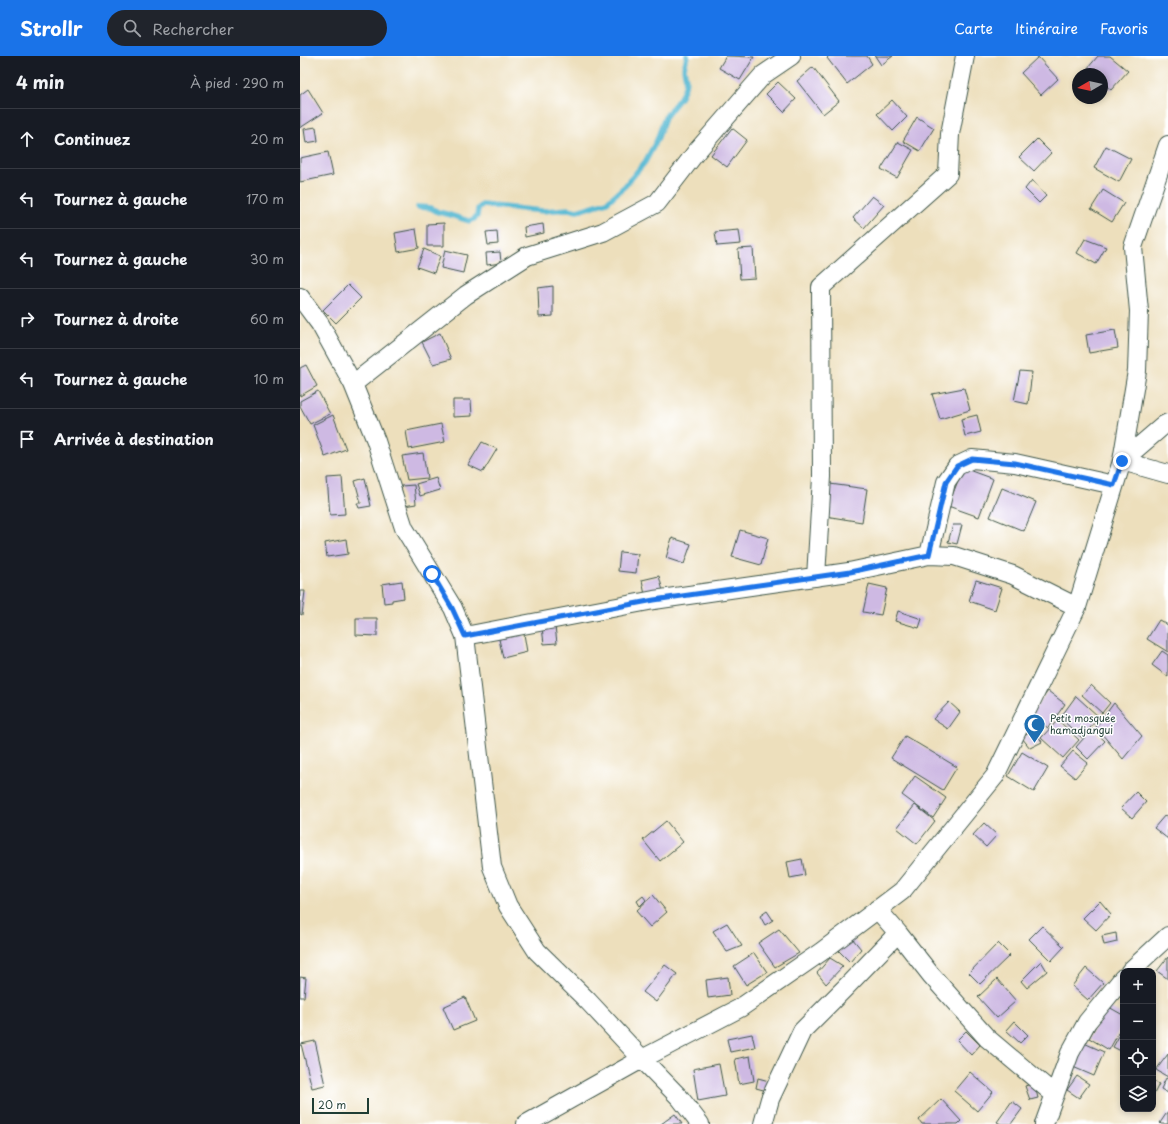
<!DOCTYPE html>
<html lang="fr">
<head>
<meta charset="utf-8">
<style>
	:root { --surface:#171b24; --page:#20242c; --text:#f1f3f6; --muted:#9ea1a6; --line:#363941; --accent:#1a73e8 }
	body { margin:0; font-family:"Playpen Sans",sans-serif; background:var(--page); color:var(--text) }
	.controls { position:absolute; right:12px; bottom:12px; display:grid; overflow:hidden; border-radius:8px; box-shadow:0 2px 6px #0003 }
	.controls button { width:36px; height:36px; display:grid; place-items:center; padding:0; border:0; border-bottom:1px solid var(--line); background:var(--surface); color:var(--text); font:20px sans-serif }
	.compass { position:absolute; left:772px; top:12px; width:36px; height:36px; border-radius:50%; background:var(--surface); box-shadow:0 2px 6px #0003; rotate:261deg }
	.scale { position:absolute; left:12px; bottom:10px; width:57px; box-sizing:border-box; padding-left:4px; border:2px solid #1f3d34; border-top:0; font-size:11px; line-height:14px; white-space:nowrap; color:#1f3d34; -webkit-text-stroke:3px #fff; paint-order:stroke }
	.stop { position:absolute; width:12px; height:12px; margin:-9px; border:3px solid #1a73e8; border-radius:50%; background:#fff }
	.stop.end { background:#1a73e8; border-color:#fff; box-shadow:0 1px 4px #0008 }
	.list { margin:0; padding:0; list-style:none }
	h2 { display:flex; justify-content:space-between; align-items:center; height:52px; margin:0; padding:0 16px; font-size:17px }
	h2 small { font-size:13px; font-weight:400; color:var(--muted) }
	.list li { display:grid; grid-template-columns:26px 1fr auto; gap:12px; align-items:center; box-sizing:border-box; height:60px; padding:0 16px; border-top:1px solid var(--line) }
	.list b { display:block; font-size:15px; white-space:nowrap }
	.list em { font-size:13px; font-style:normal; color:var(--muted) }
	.icon { flex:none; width:22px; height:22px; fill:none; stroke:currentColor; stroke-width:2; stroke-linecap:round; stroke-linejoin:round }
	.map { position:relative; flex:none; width:868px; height:1068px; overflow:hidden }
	header { display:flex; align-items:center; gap:24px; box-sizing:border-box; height:56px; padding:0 20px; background:var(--accent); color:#fff }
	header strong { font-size:19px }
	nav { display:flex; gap:22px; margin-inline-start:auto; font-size:14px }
	.search { width:280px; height:36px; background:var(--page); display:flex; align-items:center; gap:10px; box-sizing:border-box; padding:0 14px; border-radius:22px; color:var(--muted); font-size:15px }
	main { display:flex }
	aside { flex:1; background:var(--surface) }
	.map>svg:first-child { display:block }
</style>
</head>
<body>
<header>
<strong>Strollr</strong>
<div class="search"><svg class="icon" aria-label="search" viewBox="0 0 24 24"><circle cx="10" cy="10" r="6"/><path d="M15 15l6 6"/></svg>Rechercher</div>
<nav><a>Carte</a><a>Itinéraire</a><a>Favoris</a></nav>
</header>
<main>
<aside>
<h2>4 min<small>À pied · 290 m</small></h2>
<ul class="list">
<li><svg class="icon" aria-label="ahead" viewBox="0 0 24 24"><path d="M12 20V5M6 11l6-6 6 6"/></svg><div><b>Continuez</b></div><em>20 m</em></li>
<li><svg class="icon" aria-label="left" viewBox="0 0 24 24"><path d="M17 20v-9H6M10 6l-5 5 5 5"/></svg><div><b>Tournez à gauche</b></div><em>170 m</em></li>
<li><svg class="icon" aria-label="left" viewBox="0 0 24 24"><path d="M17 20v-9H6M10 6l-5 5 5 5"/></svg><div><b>Tournez à gauche</b></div><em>30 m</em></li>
<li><svg class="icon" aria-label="right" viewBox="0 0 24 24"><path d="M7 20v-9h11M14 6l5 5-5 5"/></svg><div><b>Tournez à droite</b></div><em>60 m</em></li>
<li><svg class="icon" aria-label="left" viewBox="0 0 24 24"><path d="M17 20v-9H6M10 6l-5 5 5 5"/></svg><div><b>Tournez à gauche</b></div><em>10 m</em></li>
<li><svg class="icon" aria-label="arrive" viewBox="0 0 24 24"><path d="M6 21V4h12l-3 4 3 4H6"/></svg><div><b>Arrivée à destination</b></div></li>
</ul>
</aside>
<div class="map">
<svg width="868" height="1068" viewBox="0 0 868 1068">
	<rect width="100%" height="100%" fill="#fff"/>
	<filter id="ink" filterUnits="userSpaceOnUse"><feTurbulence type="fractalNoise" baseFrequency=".025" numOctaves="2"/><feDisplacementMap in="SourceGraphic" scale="8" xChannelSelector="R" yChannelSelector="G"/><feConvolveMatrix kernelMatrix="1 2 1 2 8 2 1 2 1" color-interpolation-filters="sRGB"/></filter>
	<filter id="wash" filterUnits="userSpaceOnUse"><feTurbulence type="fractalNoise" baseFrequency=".012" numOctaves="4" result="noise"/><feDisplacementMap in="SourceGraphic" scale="16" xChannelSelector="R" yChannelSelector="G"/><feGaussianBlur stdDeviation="0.9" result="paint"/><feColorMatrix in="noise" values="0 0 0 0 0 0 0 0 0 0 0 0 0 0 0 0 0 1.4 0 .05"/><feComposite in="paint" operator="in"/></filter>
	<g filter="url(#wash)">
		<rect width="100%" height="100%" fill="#eddfbc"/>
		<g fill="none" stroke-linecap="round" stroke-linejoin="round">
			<path stroke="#52b7d1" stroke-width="5.5" d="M118 151 131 152 138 156 147 158 169 165 174 163 177 160 178 153 182 149 243 155 269 153 277 155 307 146 325 130 345 106 357 84 365 61 380 42 385 31 386 23 384 13 387 0"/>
		</g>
		<g id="blocks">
			<path fill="#ceb9e3" d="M426 0 454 1 440 24 419 12Z
				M529 0H567L572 8 547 28 527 2Z
				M575 0H593L581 9Z
				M798 0H810L828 15 811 34 802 26V18H793L787 13Z
				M738 1 758 23 741 39 721 17Z
				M513 11 539 45 523 58 497 25Z
				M478 26 496 43 484 56 466 38Z
				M8 33 23 57 0 72V39Z
				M592 44 607 61 593 75 577 58Z
				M617 61 634 72 620 95 603 85Z
				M16 71 18 85 6 87 4 73Z
				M432 72 447 84 427 111 411 99Z
				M737 83 751 97 734 115 719 101Z
				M598 86 613 94 597 122 581 113Z
				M806 90 831 103 819 126 794 112Z
				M28 96 33 119 0 126V102Z
				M732 124 746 140 739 147 725 133Z
				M803 134 824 147 812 166 791 153Z
				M572 140 584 149 564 172 553 162Z
				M144 167V190H127V168Z
				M243 168 244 177 225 181 224 171Z
				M116 173 119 192 98 196 95 177Z
				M439 174 441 188 417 190 415 176Z
				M197 175 198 188 188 189 186 176Z
				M785 183 806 191 796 208 777 197Z
				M453 192 455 222 440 223 438 193Z
				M124 193 140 200 134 217 117 211Z
				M145 194 167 199 163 217 141 212Z
				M200 196 201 207 187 209 186 197Z
				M48 229 61 242 36 267 23 254Z
				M253 230V260L239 261 238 232Z
				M815 274 818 292 789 297 786 279Z
				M140 277 151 303 133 308 122 286Z
				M6 309 17 330 0 340V312Z
				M720 315 732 316 728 348 714 345Z
				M664 332 670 354 640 363 632 338Z
				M18 335 30 358 10 368 0 350V345Z
				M153 344H171L172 360 153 361Z
				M33 359 46 393 25 401 13 369Z
				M677 359 681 376 665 380 661 363Z
				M141 368 145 386 109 393 106 375Z
				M182 386 197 393 183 416 168 409Z
				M123 397 127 422 107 424 102 400Z
				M663 412 693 423 679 461 648 450Z
				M42 421 45 458 30 459 27 422Z
				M65 422 71 450 59 452 57 447H61L55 425Z
				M136 422 140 434 120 440 116 428Z
				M530 428 567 433 562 466 525 460Z
				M114 429 116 448 104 450 101 430Z
				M702 432 736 446 724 475 690 461Z
				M653 469H662L657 488 648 486Z
				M440 474 468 482 461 509 432 501Z
				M372 482 391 488 384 508 366 502Z
				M46 483 48 498 27 501 25 487Z
				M320 496 338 498 336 517 318 515Z
				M359 520 363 535 345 539 342 524Z
				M676 524 702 532 695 554 669 545Z
				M102 525 104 542 92 544V546L84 547 82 528Z
				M569 528 587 532 581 559 563 556Z
				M0 535H5L2 559 0 558Z
				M598 555 622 563 619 572 595 565Z
				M56 562H77V580L56 579Z
				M859 564 868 569V596L847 583Z
				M255 570 257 587 244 588 242 571Z
				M224 578 227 596 203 602 199 583Z
				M862 595 868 599V621L852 609Z
				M791 629 810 647 802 657 782 639Z
				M748 635 765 648 748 672 730 659Z
				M776 640 799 661 782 682 760 662Z
				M649 646 660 656 648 673 633 663Z
				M814 647 842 680 823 703 796 671Z
				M758 664 779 684 763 702 741 682Z
				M734 673 742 686 730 692 722 682Z
				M792 673 805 685 788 703 776 691Z
				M605 680 657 711 643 734 591 702Z
				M773 695 788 707 775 722 760 710Z
				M722 696 748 712 734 736 708 720Z
				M615 720 646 742 633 762 602 739Z
				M836 736 846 746 832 762 821 752Z
				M615 749 635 765 617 788 597 772Z
				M865 759 868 761V783L854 772Z
				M366 765 383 786 360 805 343 784Z
				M684 767 697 779 686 791 673 779Z
				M502 803 505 819 490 822 487 806Z
				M353 839 367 856 350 871 336 855Z
				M343 840 346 844 340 850 337 845Z
				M800 845 811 858 796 874 783 862Z
				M467 855 473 864 465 869 460 860Z
				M427 867 442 890 427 896 413 875Z
				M742 870 764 891 751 905 729 883Z
				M479 873 499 897 475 911 458 887Z
				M816 877 817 886 804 889 802 880Z
				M552 882 561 893 550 906 539 895Z
				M698 887 710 899 680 928 669 917Z
				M454 897 467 916 446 929 434 910Z
				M868 901V923L857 915Z
				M530 902 543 910 526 928 517 917Z
				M741 905 747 915 727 932 721 925Z
				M365 909 377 918 356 946 343 936Z
				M786 912 803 927 788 944 772 930Z
				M0 921 6 922 4 941H0Z
				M428 921 430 939 408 942 406 924Z
				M697 923 716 945 697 962 678 941Z
				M165 941 175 965 153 974 143 951Z
				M807 950 823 959V969L809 994 789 982Z
				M714 965 728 979 720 987 706 974Z
				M823 973V996L813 991Z
				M666 975 680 989 671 999 657 984Z
				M452 978 455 991 430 996 427 983Z
				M15 985 25 1029 12 1032 1 988Z
				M784 987 804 996 794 1020 773 1011Z
				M868 998V1021L856 1014Z
				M450 1000 454 1025 439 1028 435 1003Z
				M419 1008 425 1040 398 1045 393 1013Z
				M670 1016 693 1036 677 1055 654 1035Z
				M777 1020 789 1028 779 1042 767 1034Z
				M458 1022 469 1025 467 1035 456 1032Z
				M866 1022 868 1023V1037L861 1033Z
				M853 1025 859 1028 853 1040Z
				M734 1027 738 1042 730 1044 725 1030Z
				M641 1043 661 1065 658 1068H622L619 1064Z
				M712 1045 722 1053 711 1068H701L697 1066Z
				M868 1055V1068H861L860 1067Z
				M375 1058 382 1068H361Z"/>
		</g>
	</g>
	<g filter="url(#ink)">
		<use href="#blocks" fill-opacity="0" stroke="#3e5548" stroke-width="1"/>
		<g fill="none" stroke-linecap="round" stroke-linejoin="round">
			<defs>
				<path id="minor" d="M0 241 20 268 53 328 76 385 104 472 153 552 165 580 192 811 208 850 237 895 288 945 342 1003 440 952 521 896 602 835 695 720 777 551 822 405 837 315 839 255 833 191 868 89
					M53 328 166 239 227 200 303 176 357 147 397 95 463 19 491 0
					M822 405 864 369 868 367
					M822 405 868 418
					M629 499 646 426 657 410 672 403 715 407 814 429
					M516 521 522 421 521 231 648 118 650 78 665 0
					M165 580 354 544 549 516 629 499 654 500 713 519 777 551
					M577 853 598 877 631 919 687 982 755 1039
					M830 915 868 880
					M226 1068 342 1003 380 1042 400 1068
					M463 1068 470 1043 502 975 544 933 598 877
					M744 1068 770 997 787 966 823 922"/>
			</defs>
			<use href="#minor" stroke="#3e5548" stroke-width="20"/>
			<use href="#minor" stroke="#fff" stroke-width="18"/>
		</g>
	</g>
	<g fill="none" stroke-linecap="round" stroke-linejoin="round" filter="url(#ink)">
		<path stroke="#1a73e8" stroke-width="5" d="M132 518 152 552 165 580 354 544 550 516 629 499 646 426 657 410 672 403 715 407 814 429 822 405"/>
	</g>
	<defs>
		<symbol id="mosque-pin" viewBox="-11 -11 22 30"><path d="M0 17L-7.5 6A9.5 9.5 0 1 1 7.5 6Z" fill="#1f6fb2" stroke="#fff"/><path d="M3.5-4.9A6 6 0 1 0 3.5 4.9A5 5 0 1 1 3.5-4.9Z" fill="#fff"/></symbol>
	</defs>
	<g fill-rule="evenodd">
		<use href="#mosque-pin" x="722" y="656" width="25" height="34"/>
	</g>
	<g text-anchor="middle" stroke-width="3" stroke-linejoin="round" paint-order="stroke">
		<g font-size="10" fill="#1f3d34" stroke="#fff" text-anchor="start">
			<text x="750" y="666">Petit mosquée<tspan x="750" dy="12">hamadjangui</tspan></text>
		</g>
	</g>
</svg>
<div class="controls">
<button>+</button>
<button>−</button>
<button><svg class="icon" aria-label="locate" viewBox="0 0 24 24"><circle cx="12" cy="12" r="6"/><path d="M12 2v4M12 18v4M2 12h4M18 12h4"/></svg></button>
<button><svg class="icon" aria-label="layers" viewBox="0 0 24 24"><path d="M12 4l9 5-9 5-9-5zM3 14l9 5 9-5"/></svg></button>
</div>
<svg class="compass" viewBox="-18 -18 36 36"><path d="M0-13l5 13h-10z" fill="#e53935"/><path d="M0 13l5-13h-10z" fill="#9ea1a6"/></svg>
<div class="scale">20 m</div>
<div class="stop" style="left:132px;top:518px"></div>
<div class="stop end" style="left:822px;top:405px"></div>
</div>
</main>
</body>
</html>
